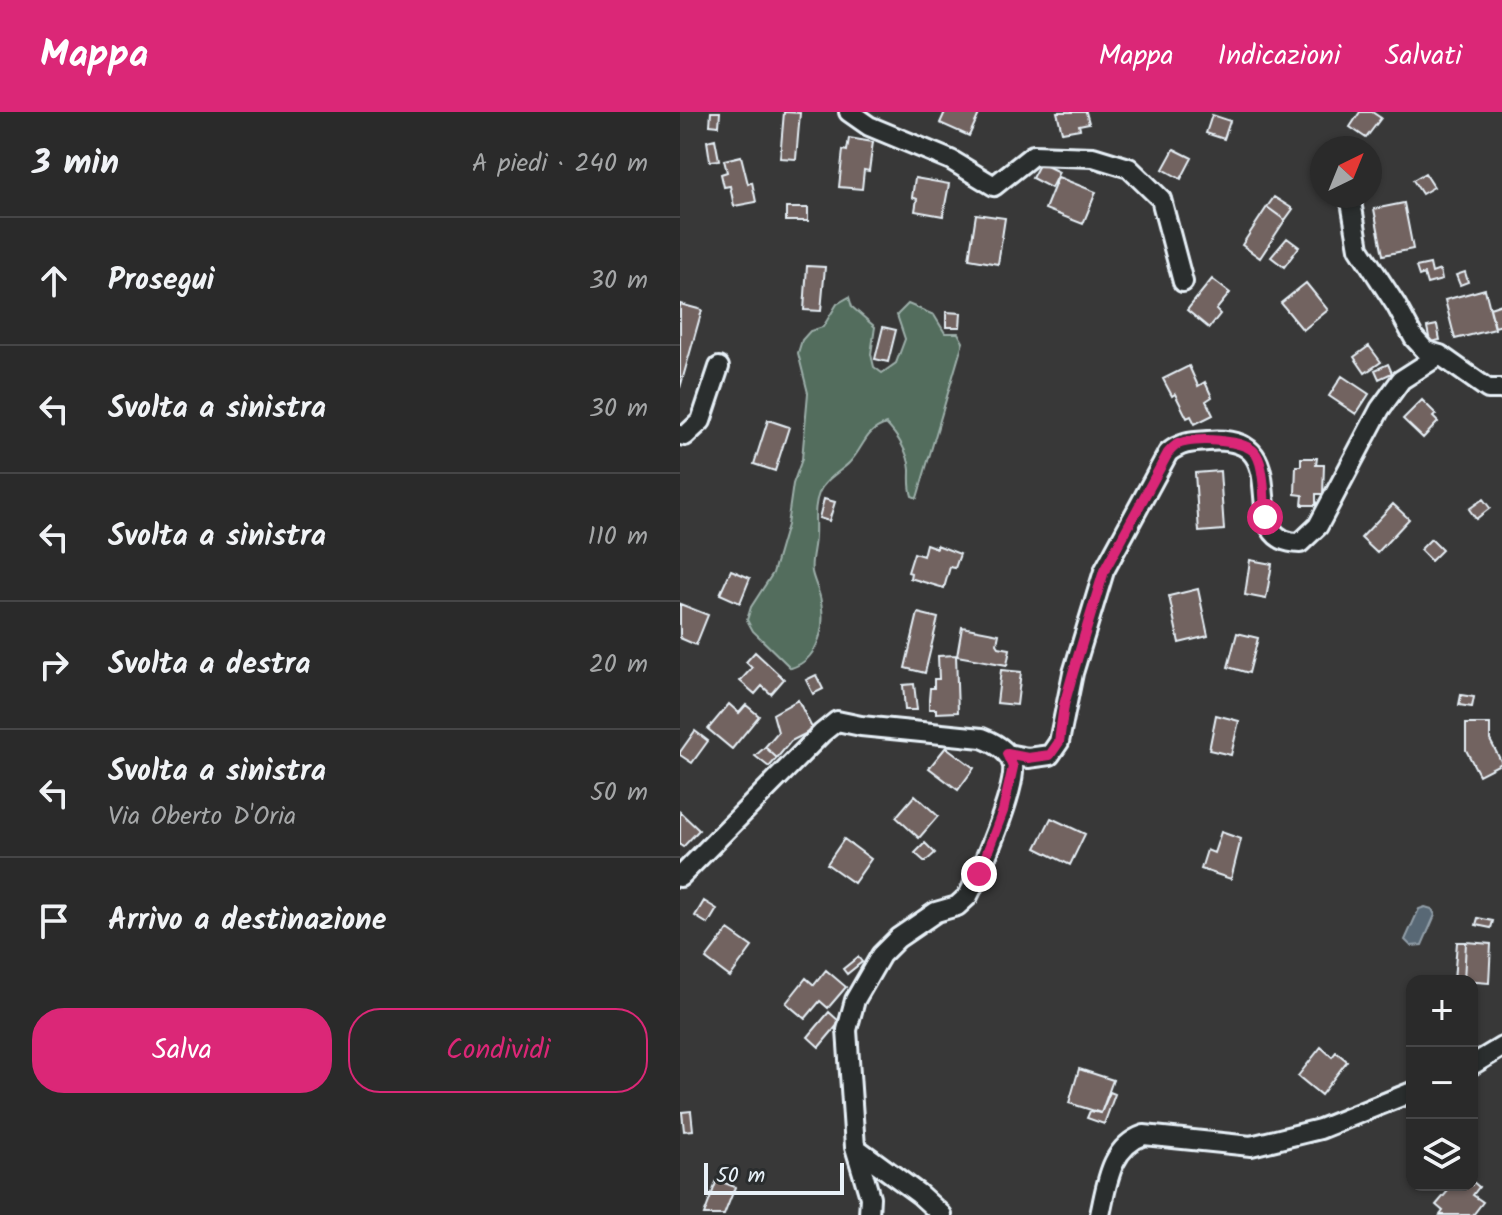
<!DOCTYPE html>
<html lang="it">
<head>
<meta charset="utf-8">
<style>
	:root { --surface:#2a2a2a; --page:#323232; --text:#f1f3f6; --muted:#a5a7a8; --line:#464647; --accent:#db2777 }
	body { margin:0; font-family:Kalam,sans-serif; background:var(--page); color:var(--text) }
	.controls { position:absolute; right:24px; bottom:24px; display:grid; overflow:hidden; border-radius:16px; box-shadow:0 2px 6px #0004 }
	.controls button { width:72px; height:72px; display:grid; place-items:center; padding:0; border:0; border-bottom:2px solid var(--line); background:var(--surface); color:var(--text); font:40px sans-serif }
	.compass { position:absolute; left:630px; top:24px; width:72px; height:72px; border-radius:50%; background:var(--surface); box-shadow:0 2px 6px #0004; rotate:43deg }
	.scale { position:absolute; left:24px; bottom:20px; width:140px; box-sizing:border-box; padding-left:8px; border:4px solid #e8f1f8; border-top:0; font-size:22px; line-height:28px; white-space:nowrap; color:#e8f1f8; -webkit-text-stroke:6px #2a2d2e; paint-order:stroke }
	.stop { position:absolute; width:24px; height:24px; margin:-18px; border:6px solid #db2777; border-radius:50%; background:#fff }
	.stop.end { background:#db2777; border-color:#fff; box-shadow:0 2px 8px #0008 }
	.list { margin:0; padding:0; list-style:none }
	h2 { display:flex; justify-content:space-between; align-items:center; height:104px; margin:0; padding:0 32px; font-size:34px }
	h2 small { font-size:26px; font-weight:400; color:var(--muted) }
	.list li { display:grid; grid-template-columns:52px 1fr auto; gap:24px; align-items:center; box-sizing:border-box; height:128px; padding:0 32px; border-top:2px solid var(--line) }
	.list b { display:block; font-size:30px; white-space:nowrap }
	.list p { margin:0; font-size:26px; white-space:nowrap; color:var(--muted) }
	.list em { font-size:26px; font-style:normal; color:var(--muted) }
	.actions { display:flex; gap:16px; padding:24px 32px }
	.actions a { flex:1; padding:18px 0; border:2px solid var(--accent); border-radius:32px; text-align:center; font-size:28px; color:var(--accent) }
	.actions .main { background:var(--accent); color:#fff }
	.icon { flex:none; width:44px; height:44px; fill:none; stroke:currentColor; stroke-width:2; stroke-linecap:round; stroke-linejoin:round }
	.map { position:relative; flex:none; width:822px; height:1103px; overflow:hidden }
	header { display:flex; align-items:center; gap:48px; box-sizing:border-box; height:112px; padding:0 40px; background:var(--accent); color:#fff }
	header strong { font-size:38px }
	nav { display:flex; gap:44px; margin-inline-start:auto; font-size:28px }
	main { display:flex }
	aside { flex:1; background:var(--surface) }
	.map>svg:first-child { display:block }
</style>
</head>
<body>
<header>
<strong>Mappa</strong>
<nav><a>Mappa</a><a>Indicazioni</a><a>Salvati</a></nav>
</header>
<main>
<aside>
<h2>3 min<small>A piedi · 240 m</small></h2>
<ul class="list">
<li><svg class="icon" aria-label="ahead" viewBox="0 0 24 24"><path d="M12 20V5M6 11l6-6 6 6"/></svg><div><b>Prosegui</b></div><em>30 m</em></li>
<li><svg class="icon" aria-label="left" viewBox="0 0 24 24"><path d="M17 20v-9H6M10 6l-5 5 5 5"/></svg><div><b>Svolta a sinistra</b></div><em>30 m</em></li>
<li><svg class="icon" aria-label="left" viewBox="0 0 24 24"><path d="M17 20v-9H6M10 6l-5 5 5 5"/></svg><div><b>Svolta a sinistra</b></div><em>110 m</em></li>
<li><svg class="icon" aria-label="right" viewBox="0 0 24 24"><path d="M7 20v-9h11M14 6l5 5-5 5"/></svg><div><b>Svolta a destra</b></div><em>20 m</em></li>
<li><svg class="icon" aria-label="left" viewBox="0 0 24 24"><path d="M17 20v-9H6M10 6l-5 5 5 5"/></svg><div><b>Svolta a sinistra</b><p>Via Oberto D'Oria</p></div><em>50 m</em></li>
<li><svg class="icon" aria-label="arrive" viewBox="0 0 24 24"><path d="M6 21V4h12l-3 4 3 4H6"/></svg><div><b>Arrivo a destinazione</b></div></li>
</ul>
<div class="actions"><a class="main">Salva</a><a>Condividi</a></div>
</aside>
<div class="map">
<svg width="822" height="1103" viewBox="0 0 822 1103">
	<rect width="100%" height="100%" fill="#383838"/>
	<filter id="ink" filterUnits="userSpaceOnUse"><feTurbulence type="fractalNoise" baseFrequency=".0125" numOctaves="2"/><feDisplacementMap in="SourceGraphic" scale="16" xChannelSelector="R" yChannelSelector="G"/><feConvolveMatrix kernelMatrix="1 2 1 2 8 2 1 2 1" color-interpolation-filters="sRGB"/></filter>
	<g filter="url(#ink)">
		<path fill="#526d5d" stroke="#9dafaa" stroke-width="2" d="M169 185 172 195 195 215 191 242 194 255 202 261 216 251 225 227 217 203 228 192 254 203 265 221H278L283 230 237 386 232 384C229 374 230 368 230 358 229 341 217 323 206 312 184 319 184 336 169 351 160 360 144 368 139 381 133 396 136 409 135 424 135 436 130 448 132 460 134 470 140 480 141 490 146 516 138 548 111 556L73 519 67 508 71 495 93 461 107 413 113 372 122 347 128 281 118 241 122 228 130 219 143 215 157 192Z"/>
		<path fill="#596875" stroke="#929fa9" stroke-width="2" d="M745 795 752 797 755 803 742 833 731 834 725 828 739 797Z"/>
		<path fill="#726360" stroke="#e8f1f8" stroke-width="2" d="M31 0H40L39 14 30 13Z
			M104 0 120 1 116 47 100 46Z
			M265 0H300L289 24 260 11Z
			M377 0H406L409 11 399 13 400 17 382 20Z
			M680 0H692L701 6 686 26 670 15Z
			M532 3 550 9 544 27 526 21Z
			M169 26 193 30 189 59 184 58 182 77 159 75 163 38 167 39Z
			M35 27 39 48 30 49 27 29Z
			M494 37 512 46 501 67 483 57Z
			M61 44 68 72 72 70 76 90 54 94 50 74 44 75 41 62 47 60 44 48Z
			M360 51 379 60 371 76 352 66Z
			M745 61 754 75 742 82 733 68Z
			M378 65 416 80 403 112 365 97Z
			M235 66 269 72 263 104 235 99 237 87 232 85Z
			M594 85 613 97 605 108 587 95Z
			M724 91 733 137 703 143 694 97Z
			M587 95 605 108 580 146 562 133Z
			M106 96H128V109H106Z
			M296 102 325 106 318 152 289 147Z
			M607 126 619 135 604 155 591 145Z
			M750 152 752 161 760 158 762 168 747 172 744 162 739 164 736 155Z
			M127 154 145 155 141 199 124 198Z
			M785 160 788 170 780 173 776 163Z
			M532 167 550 181 536 198 540 202 529 216 507 198Z
			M626 171 648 198 623 218 601 191Z
			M805 177 815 217 775 227 765 188Z
			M0 192 22 198 0 276Z
			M822 192V213L815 215 810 196Z
			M266 200 281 201 280 215H266Z
			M757 213 760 228 750 230 747 215Z
			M203 215 216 218 208 250 195 247Z
			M689 234 701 250 685 261 674 245Z
			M708 252 712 261 699 267 695 258Z
			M509 254 518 274 525 270 532 285 526 289 533 303 515 312 511 304 507 306 495 282 492 284 483 267Z
			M662 264 689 282 676 302 649 284Z
			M742 288 756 302 753 305 758 310 743 326 723 307Z
			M88 308 109 315 95 359 74 352Z
			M621 346H637L636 353H644L643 382H636V393H622L623 383 615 382 616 354H621Z
			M540 359 544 418 519 420 515 361Z
			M144 387 155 390 149 409 139 406Z
			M803 387 810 396 796 407 789 397Z
			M713 392 729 407 697 441 681 426Z
			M751 427 762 438 751 449 740 438Z
			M246 432 257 436V433L280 442 275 456 270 455 264 476 230 466 231 461 228 460 234 441 243 444Z
			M570 448 592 452 586 487 565 483Z
			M51 458 70 466 60 491 40 482Z
			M518 477 528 524 499 531 489 484Z
			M0 492 28 503 16 533 0 526Z
			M238 501 258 506 245 561 225 556Z
			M282 515 319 522 317 532 319 535 330 537 327 553 277 544Z
			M557 521 578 526 569 561 548 555Z
			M75 540 104 567 91 582 82 574 75 582 60 569 72 556 66 550Z
			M276 543 278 600 256 601V597H249V588L250 576H254V567H259L258 544Z
			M321 558 341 560 337 593 317 591Z
			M136 563 143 577 133 582 126 568Z
			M234 572 237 598H225L223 573Z
			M781 583 794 585 792 595 779 593Z
			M118 588 133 618 111 629 97 646 85 635 98 620 93 602Z
			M49 592 59 601 66 593 79 604 52 637 28 617Z
			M536 603 559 609 551 643 529 638Z
			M786 612H810V628L822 651 799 663 786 638Z
			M15 619 28 629 12 651 0 643V640Z
			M85 635 97 646 89 655 75 644Z
			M266 635 294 656 278 678 249 656Z
			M235 683 258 704 239 726 216 705Z
			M0 700 19 718 3 735 0 733Z
			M371 706 405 722 390 753 356 736Z
			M541 720 561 727 551 767 521 757 527 738 534 741Z
			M164 727 191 747 174 771 147 752Z
			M245 731 255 741 245 750 235 741Z
			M24 789 37 797 28 812 15 804Z
			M798 806 813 809 811 816 796 813Z
			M48 818 72 835 50 865 26 847Z
			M777 830H786L784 869H774Z
			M786 830 811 832 809 871 784 869Z
			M178 845 182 850 167 862 163 857Z
			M146 858 166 875 148 896 140 889 125 907 106 891 126 866 134 873Z
			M149 900 160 910 139 935 128 925Z
			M641 935 652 945 656 940 667 949 641 983 618 964Z
			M399 957 433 968 421 1001 389 991Z
			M430 980 435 982 424 1012 407 1006 410 999 421 1001Z
			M11 999 13 1018 4 1019 2 1000Z
			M37 1068 55 1075 44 1103H24Z
			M792 1069 799 1075 793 1083 803 1090 793 1103H760L763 1099 756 1093 773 1073 785 1075 792 1073Z"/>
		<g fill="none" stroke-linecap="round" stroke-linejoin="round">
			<defs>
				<path id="minor" d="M169 0 189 14 271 48 314 74 353 43 413 45 449 56 481 87 503 170
					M670 84 679 136 716 193 734 226 746 239 760 243 808 277H822
					M0 323 5 324 21 309 39 255
					M327 642 348 646 370 643 379 630 393 561 424 459 488 341C501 330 512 330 528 329 623 321 550 430 620 431L638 414 700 297 721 268 760 243
					M0 765 142 621 157 609 181 614 302 626C315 631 330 639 333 654 336 678 300 761 288 784L277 794 256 800 218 826 201 843 175 888 167 918 175 1035 239 1082 262 1103
					M792 953 822 935
					M175 1035 190 1085 189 1103
					M420 1103C427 1072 430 1035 464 1023L571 1034 640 1017 732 980"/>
			</defs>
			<use href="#minor" stroke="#e8f1f8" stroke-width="24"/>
			<use href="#minor" stroke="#2a2d2e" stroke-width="18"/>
		</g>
	</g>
	<g fill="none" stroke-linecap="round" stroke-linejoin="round" filter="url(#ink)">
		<path stroke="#db2777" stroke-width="10" d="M299 762 323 699 333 655 327 642 348 646 370 643 379 630 384 593 393 561 424 459 488 341C491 338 494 334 498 332 512 325 567 327 576 342 585 355 584 390 585 405"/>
	</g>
</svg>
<div class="controls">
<button>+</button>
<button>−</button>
<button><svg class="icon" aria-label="layers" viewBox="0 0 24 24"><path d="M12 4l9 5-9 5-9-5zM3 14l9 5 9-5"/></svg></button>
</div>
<svg class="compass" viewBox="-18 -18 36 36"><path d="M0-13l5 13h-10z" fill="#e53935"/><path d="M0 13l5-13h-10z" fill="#a5a7a8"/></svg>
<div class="scale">50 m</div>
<div class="stop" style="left:585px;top:405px"></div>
<div class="stop end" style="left:299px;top:762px"></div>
</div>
</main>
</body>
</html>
